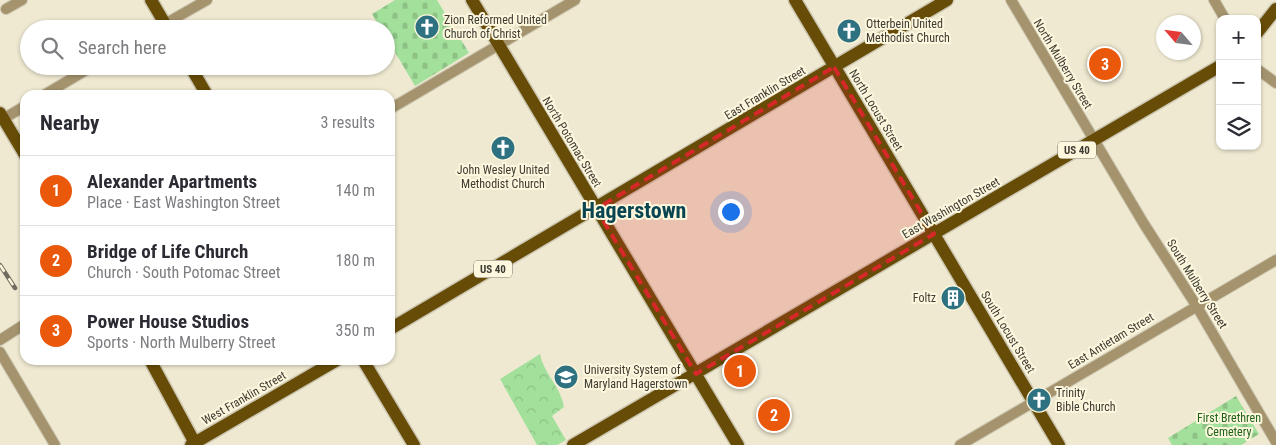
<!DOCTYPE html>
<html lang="en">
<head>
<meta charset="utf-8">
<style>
	:root { --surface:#fff; --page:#f2f2f3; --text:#2b2b33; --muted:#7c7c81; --line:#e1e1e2; --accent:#ea580c }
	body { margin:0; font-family:"Roboto Condensed",sans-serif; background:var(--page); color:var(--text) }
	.controls { position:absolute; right:15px; top:15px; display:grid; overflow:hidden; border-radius:10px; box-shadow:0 1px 4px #0004 }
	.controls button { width:45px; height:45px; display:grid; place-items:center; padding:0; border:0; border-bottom:1px solid var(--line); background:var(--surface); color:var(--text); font:25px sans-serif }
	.compass { position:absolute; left:1156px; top:15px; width:45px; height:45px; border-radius:50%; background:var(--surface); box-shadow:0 1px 4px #0004; rotate:298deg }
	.you { position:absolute; left:730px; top:211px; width:18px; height:18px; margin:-12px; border:4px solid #fff; border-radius:50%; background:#1a73e8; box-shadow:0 0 0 8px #1a73e833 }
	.badge { display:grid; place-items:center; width:32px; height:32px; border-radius:50%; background:var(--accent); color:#fff; font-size:16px; font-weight:700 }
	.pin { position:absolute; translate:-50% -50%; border:2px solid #fff; box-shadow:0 1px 5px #0006 }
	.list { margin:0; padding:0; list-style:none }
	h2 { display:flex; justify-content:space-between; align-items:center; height:65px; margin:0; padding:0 20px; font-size:21px }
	h2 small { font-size:16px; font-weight:400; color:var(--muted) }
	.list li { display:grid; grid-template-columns:32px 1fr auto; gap:15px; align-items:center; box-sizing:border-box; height:70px; padding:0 20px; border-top:1px solid var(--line) }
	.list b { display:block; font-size:19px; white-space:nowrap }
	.list p { margin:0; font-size:16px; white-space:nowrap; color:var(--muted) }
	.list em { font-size:16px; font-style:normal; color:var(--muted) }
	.icon { flex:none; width:28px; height:28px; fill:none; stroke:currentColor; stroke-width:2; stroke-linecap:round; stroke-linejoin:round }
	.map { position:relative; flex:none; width:1276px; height:445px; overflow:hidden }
	.search { position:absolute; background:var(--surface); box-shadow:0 1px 4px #0004; left:20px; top:20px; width:375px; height:55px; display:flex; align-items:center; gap:12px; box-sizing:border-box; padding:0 18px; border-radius:28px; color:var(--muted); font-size:19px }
	.panel { position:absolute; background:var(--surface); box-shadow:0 1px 4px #0004; left:20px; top:90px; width:375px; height:275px; border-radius:15px }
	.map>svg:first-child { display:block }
</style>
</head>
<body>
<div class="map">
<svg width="1276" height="445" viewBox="0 0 1276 445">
	<defs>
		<pattern id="cemetery-stones" width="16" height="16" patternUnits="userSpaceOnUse" patternTransform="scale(1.25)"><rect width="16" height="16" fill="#a3e09b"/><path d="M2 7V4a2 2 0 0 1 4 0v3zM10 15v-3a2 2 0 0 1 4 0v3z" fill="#8dc186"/></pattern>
		<pattern id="park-crowns" width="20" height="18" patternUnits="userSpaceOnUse" patternTransform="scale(1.25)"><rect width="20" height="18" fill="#a3e09b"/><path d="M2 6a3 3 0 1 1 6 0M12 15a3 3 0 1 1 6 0" fill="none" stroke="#8dc186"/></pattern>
	</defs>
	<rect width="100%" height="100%" fill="#efe9d1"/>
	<path fill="url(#cemetery-stones)" d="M395 0H437L469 53 415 86 386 37V29H381L372 14Z
		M1236 396 1259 434 1241 445H1172L1168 438Z"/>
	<path fill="url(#park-crowns)" d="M540 354C544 374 561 387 564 407L552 416 566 440 557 445H537L500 379Z"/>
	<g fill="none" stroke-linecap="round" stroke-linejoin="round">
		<defs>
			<path id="minor" d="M1011 0 1144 224 1196 305 1276 442
				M1214 0 1225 19
				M6 9 22 0
				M156 29 207 0
				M1257 69 1276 83
				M44 95 93 66
				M390 109 575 0
				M3 119 25 106
				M0 340 25 324
				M0 352 55 445
				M960 445 1276 260"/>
			<path id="major" d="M151 0 168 29
				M472 0 738 445
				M795 0 1059 445
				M1257 33 1276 9
				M190 66 207 95
				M0 113 25 155
				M390 329 947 0
				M150 360 196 445
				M363 360 414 445
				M191 445 337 360
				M573 445 1220 66"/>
		</defs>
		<use href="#minor" stroke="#ccc6b1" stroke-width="12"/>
		<use href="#major" stroke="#ccc6b1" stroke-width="15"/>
		<use href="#minor" stroke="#a4936d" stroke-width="10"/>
		<use href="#major" stroke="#664c06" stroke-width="12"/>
		<defs>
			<path id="rail" d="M0 265 15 288"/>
		</defs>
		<use href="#rail" stroke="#706c5f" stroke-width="4.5"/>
		<use href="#rail" stroke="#fdf7de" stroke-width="2.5" stroke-dasharray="8" stroke-linecap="butt"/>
	</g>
	<path fill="#d62828" fill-opacity="0.2" stroke="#d62828" stroke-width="4" stroke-dasharray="10 6" stroke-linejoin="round" d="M834 67 934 234 696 374 596 209Z"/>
	<defs>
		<symbol id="church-disc" viewBox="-11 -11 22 22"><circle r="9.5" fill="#2e7282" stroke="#fdf7de"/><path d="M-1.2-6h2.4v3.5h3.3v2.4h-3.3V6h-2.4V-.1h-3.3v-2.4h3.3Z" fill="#fff"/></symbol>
		<symbol id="building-disc" viewBox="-11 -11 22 22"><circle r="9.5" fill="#2e7282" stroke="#fdf7de"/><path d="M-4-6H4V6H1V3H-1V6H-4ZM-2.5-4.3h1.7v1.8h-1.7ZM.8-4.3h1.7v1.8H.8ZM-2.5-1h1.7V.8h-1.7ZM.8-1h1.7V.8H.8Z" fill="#fff"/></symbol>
		<symbol id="university-disc" viewBox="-11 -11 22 22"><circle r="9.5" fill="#2e7282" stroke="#fdf7de"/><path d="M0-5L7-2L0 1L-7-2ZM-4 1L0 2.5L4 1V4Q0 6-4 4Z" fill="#fff"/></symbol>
	</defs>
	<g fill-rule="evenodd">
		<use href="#church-disc" x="413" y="13" width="28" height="28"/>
		<use href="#church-disc" x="835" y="17" width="28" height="28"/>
		<use href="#church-disc" x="489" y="134" width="28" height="28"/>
		<use href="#building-disc" x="939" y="284" width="28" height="28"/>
		<use href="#university-disc" x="552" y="363" width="28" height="28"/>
		<use href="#church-disc" x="1025" y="386" width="28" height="28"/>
	</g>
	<g text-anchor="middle" stroke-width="4" stroke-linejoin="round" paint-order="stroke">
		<g fill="#fdf7de" stroke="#777366" stroke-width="1">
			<rect x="1058" y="141.5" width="38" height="17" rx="4"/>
			<rect x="474" y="260.5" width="38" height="17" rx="4"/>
		</g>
		<g font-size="11" font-weight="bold" fill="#3e3b32">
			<text x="1077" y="154">US 40</text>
			<text x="493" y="273">US 40</text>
		</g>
		<g font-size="12" fill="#3e3b32" stroke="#fdf7de" text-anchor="start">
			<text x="444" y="24">Zion Reformed United<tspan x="444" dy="14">Church of Christ</tspan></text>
			<text x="866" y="28">Otterbein United<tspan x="866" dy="14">Methodist Church</tspan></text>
			<text x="503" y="174" text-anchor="middle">John Wesley United<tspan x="503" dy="14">Methodist Church</tspan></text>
			<text x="936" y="302" text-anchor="end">Foltz</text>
			<text x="584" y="374">University System of<tspan x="584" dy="14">Maryland Hagerstown</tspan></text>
			<text x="1056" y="397">Trinity<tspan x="1056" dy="14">Bible Church</tspan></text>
		</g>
		<g font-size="12" fill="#3e3b32" stroke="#fdf7de">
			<text transform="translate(1063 64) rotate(59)" y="4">North Mulberry Street</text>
			<text transform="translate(765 93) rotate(-31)" y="4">East Franklin Street</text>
			<text transform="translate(876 110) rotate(59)" y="4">North Locust Street</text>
			<text transform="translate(572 142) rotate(59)" y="4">North Potomac Street</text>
			<text transform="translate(951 208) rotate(-30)" y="4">East Washington Street</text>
			<text transform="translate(1197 284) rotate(58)" y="4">South Mulberry Street</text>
			<text transform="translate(1008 332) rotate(59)" y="4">South Locust Street</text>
			<text transform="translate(1111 341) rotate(-31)" y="4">East Antietam Street</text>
			<text transform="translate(244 398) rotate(-30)" y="4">West Franklin Street</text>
		</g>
		<g font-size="12" fill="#20631a" stroke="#fdf7de">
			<text x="1229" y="422">First Brethren<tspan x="1229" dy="14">Cemetery</tspan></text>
		</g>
		<g font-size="22" font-weight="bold" fill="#094551" stroke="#fdf7de">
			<text x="634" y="218">Hagerstown</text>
		</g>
	</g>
</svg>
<div class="controls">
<button>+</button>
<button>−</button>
<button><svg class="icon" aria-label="layers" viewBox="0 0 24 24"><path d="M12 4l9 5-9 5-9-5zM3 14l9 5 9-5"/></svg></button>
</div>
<svg class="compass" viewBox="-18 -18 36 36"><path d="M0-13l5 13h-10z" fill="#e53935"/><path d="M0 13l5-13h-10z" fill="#7c7c81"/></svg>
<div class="you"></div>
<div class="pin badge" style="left:740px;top:371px">1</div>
<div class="pin badge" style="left:774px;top:415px">2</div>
<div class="pin badge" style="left:1105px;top:64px">3</div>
<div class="search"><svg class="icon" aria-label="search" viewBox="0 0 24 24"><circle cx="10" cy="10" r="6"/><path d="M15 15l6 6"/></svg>Search here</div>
<section class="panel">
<h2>Nearby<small>3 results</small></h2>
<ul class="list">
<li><span class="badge">1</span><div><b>Alexander Apartments</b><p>Place · East Washington Street</p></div><em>140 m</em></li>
<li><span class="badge">2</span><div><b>Bridge of Life Church</b><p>Church · South Potomac Street</p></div><em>180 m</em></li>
<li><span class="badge">3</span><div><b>Power House Studios</b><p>Sports · North Mulberry Street</p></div><em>350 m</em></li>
</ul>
</section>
</div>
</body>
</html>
